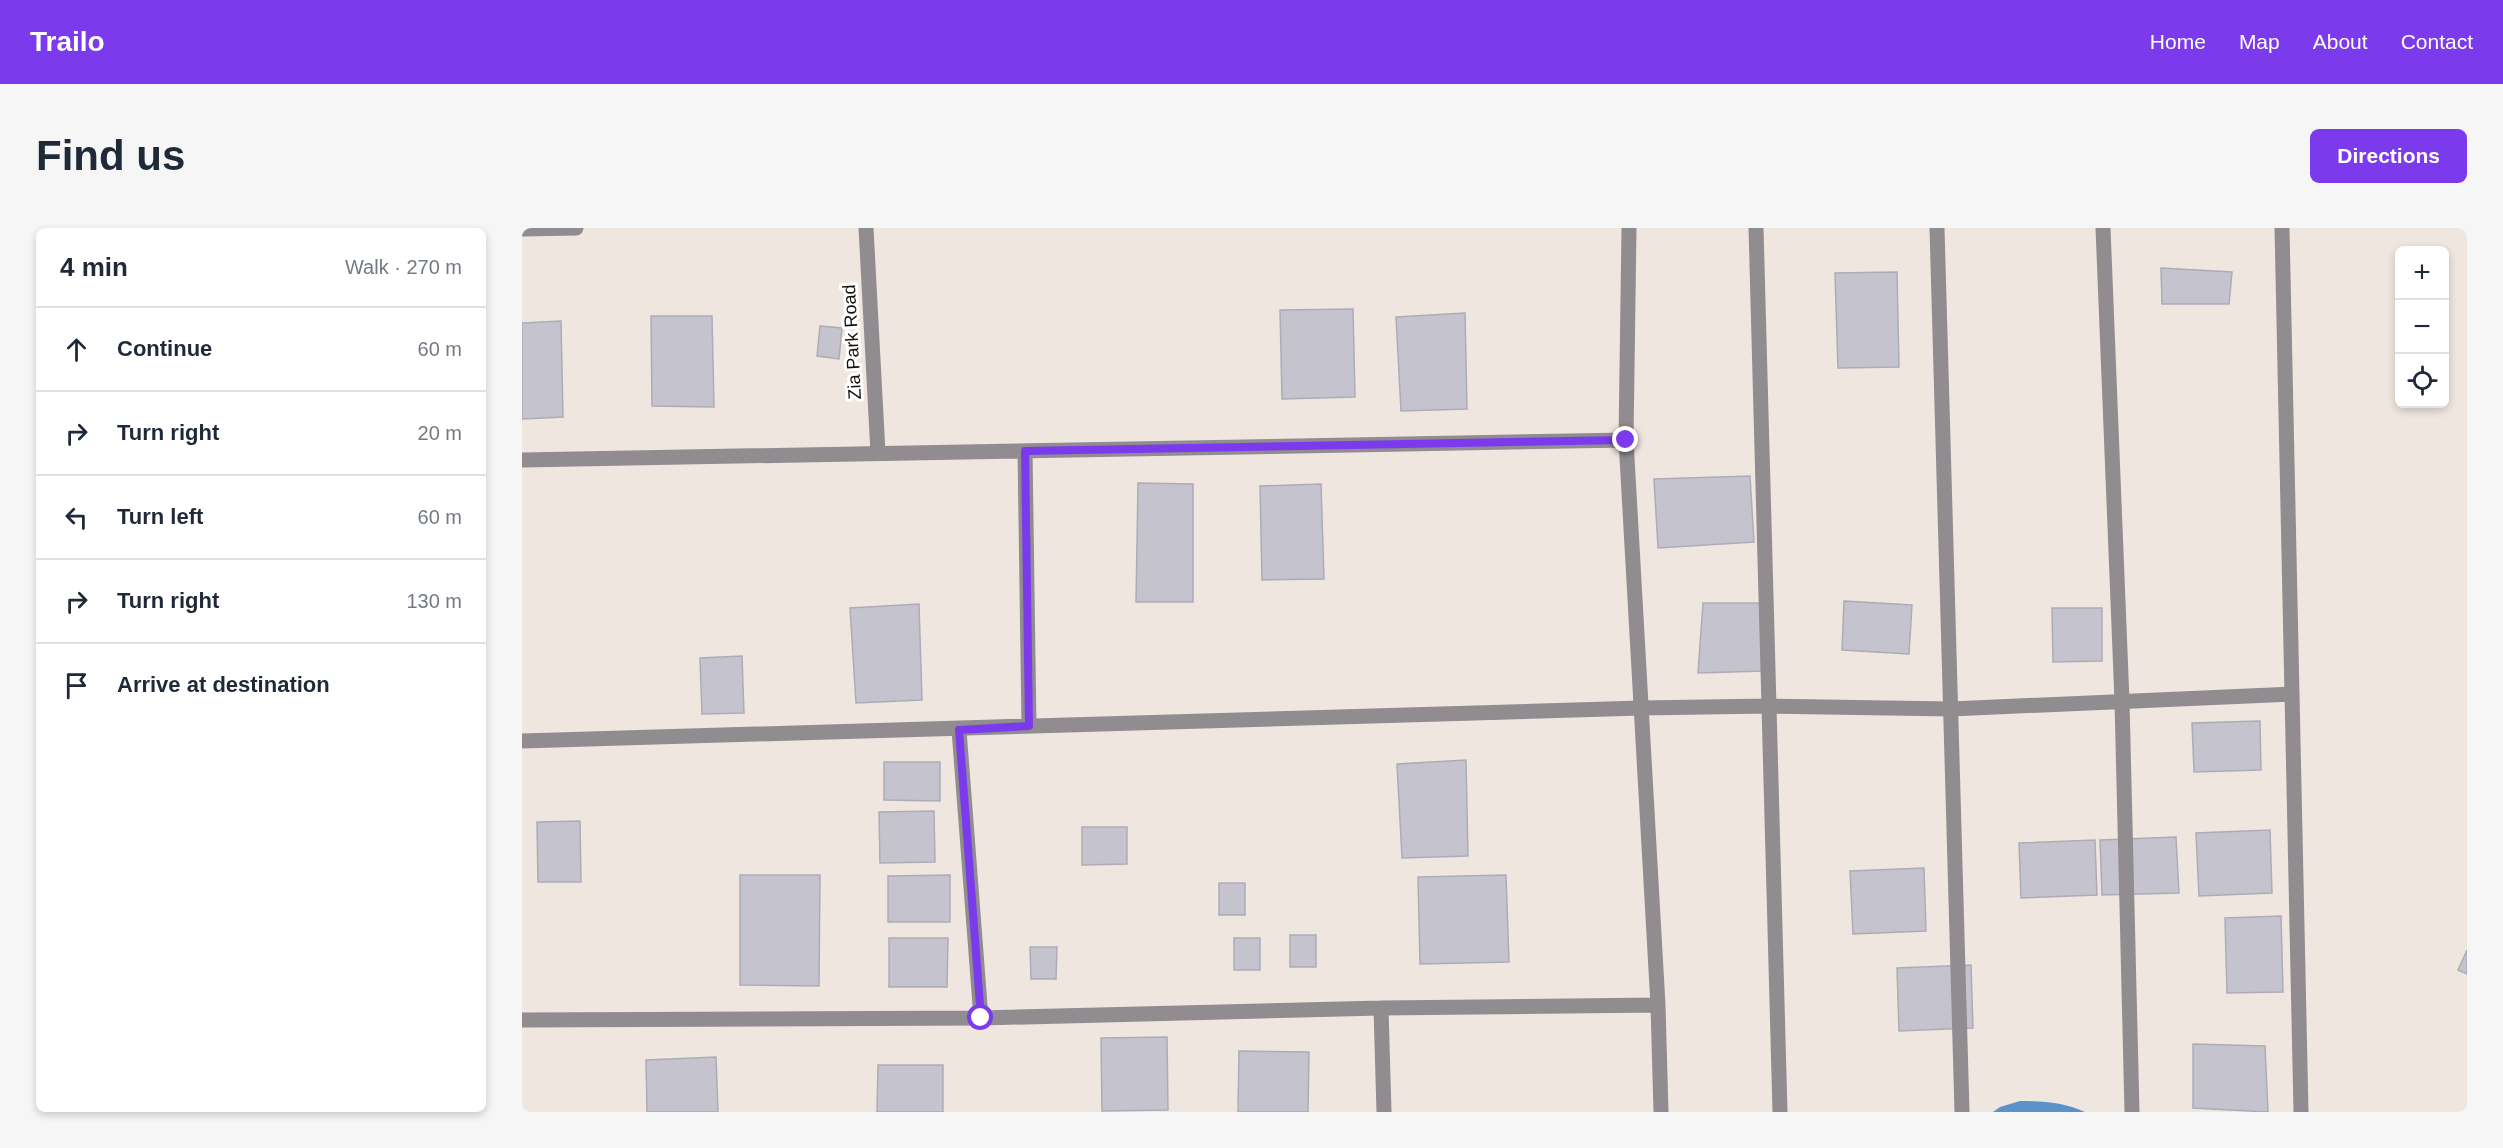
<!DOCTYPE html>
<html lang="en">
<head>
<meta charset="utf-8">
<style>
	:root { --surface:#fff; --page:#f6f6f7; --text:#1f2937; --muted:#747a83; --line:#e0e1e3; --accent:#7c3aed }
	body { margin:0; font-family:Arial,sans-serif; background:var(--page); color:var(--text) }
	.controls { position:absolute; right:18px; top:18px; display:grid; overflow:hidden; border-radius:9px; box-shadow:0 3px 9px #0003 }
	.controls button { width:54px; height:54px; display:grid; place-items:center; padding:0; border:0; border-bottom:2px solid var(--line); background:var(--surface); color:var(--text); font:30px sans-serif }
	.stop { position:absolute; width:18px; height:18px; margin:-14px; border:4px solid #7c3aed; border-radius:50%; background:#fff }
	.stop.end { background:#7c3aed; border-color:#fff; box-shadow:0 2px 6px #0008 }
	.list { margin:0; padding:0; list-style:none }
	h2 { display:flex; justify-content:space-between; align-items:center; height:78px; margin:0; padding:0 24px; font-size:26px }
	h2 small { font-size:20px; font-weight:400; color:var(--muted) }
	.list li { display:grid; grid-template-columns:39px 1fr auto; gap:18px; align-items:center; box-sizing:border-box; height:84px; padding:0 24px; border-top:2px solid var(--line) }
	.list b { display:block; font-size:22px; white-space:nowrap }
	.list em { font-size:20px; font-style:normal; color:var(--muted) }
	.icon { flex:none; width:33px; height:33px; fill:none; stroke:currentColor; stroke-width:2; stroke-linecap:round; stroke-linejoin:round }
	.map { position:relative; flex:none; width:1945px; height:884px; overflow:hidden; border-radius:9px }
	header { display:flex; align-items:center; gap:36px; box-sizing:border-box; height:84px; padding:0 30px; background:var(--accent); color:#fff }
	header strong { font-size:28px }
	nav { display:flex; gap:33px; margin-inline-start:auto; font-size:21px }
	.intro { display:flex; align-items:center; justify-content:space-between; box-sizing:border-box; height:144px; padding:0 36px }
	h1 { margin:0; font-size:42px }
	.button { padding:15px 27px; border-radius:9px; background:var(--accent); color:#fff; font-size:21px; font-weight:700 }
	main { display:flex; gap:36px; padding:0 36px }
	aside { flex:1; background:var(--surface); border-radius:9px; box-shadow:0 3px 9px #0003 }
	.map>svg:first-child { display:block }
</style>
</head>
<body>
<header>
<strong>Trailo</strong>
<nav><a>Home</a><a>Map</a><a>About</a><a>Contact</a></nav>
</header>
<div class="intro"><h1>Find us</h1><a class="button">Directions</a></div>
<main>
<aside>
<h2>4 min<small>Walk · 270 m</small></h2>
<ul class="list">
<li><svg class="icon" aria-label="ahead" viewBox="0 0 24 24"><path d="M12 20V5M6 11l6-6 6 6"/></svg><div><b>Continue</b></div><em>60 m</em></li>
<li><svg class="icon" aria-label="right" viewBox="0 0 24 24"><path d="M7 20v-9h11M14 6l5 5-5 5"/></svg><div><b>Turn right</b></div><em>20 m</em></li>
<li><svg class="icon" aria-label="left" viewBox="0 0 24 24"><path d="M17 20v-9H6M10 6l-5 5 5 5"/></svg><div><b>Turn left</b></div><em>60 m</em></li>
<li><svg class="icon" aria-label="right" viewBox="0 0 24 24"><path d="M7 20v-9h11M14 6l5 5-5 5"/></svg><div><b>Turn right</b></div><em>130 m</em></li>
<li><svg class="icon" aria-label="arrive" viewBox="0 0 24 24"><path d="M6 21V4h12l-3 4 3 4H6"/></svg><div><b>Arrive at destination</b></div></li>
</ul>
</aside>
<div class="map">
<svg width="1945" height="884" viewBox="0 0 1945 884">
	<rect width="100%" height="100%" fill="#f0e6e0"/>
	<path fill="#5b92ca" d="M1498 873C1521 873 1542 874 1563 884H1471L1478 879Z"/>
	<path fill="#c5c4ce" stroke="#adacb6" stroke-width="1.5" d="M1639 40 1710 44 1707 76H1640Z
		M1375 44 1377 139 1316 140 1313 45Z
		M831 81 833 169 760 171 758 82Z
		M943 85 945 181 879 183 874 89Z
		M129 88H190L192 179 130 178Z
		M39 93 41 189 0 191V95Z
		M298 98 320 100 317 131 295 128Z
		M1228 248 1232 314 1136 320 1132 251Z
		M616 255 671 256V374H614Z
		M799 256 802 351 740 352 738 258Z
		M1322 373 1390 377 1387 426 1320 422Z
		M1181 375H1240L1242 443 1176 445Z
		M397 376 400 472 334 475 328 380Z
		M1530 380H1580V433L1531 434Z
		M220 428 222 485 180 486 178 430Z
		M1738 493 1739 542 1672 544 1670 495Z
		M944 532 946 628 880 630 875 536Z
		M362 534H418V573L362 572Z
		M412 583 413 634 358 635 357 584Z
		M58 593 59 654H16L15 594Z
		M560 599H605V636L560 637Z
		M1748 602 1750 665 1677 668 1674 605Z
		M1654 609 1657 665 1580 667 1578 612Z
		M1573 612 1575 667 1499 670 1497 615Z
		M1402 640 1404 703 1331 706 1328 643Z
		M218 647H298L297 758 218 757Z
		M428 647V694H366V648Z
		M984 647 987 734 898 736 896 649Z
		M697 655H723V687H697Z
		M1759 688 1761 764 1705 765 1703 690Z
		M768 707H794V739H768Z
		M367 710H426L425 759H367Z
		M712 710H738V742H712Z
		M508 719H535L534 751H509Z
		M1945 722V746L1936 742Z
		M1449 737 1451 800 1377 803 1375 740Z
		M645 809 646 882 580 883 579 810Z
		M1671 816 1743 818 1746 884 1671 880Z
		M717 823 787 824 786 884H716Z
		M194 829 196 884H125L124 832Z
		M356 837H421V884H355Z"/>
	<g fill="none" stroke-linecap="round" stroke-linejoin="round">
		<path stroke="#908c8f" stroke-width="15" d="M344 0 356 225
			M1234 0 1258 884
			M1415 0 1440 884
			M1581 0 1600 473 1610 884
			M0 1 54 0
			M1104 212 1107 0
			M503 223 507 498
			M0 232 1104 212 1136 777 859 780 459 790 0 792
			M1770 466 1779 884
			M437 502 459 790
			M0 513 1119 480 1247 478 1429 481 1770 466 1760 0
			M1136 777 1139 884
			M859 780 862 884"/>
	</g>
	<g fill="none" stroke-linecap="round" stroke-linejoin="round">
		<path stroke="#7c3aed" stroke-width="8" d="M459 790 437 502 507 498 503 223 1104 212"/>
	</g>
	<g text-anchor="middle" stroke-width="6" stroke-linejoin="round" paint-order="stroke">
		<g font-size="18" fill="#151210" stroke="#fff">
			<text transform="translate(330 114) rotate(-93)" y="6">Zia Park Road</text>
		</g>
	</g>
</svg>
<div class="controls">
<button>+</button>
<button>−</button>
<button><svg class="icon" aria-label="locate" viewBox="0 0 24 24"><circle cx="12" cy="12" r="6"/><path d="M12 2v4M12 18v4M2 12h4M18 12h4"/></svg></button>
</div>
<div class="stop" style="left:459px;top:790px"></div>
<div class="stop end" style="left:1104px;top:212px"></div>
</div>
</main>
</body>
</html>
